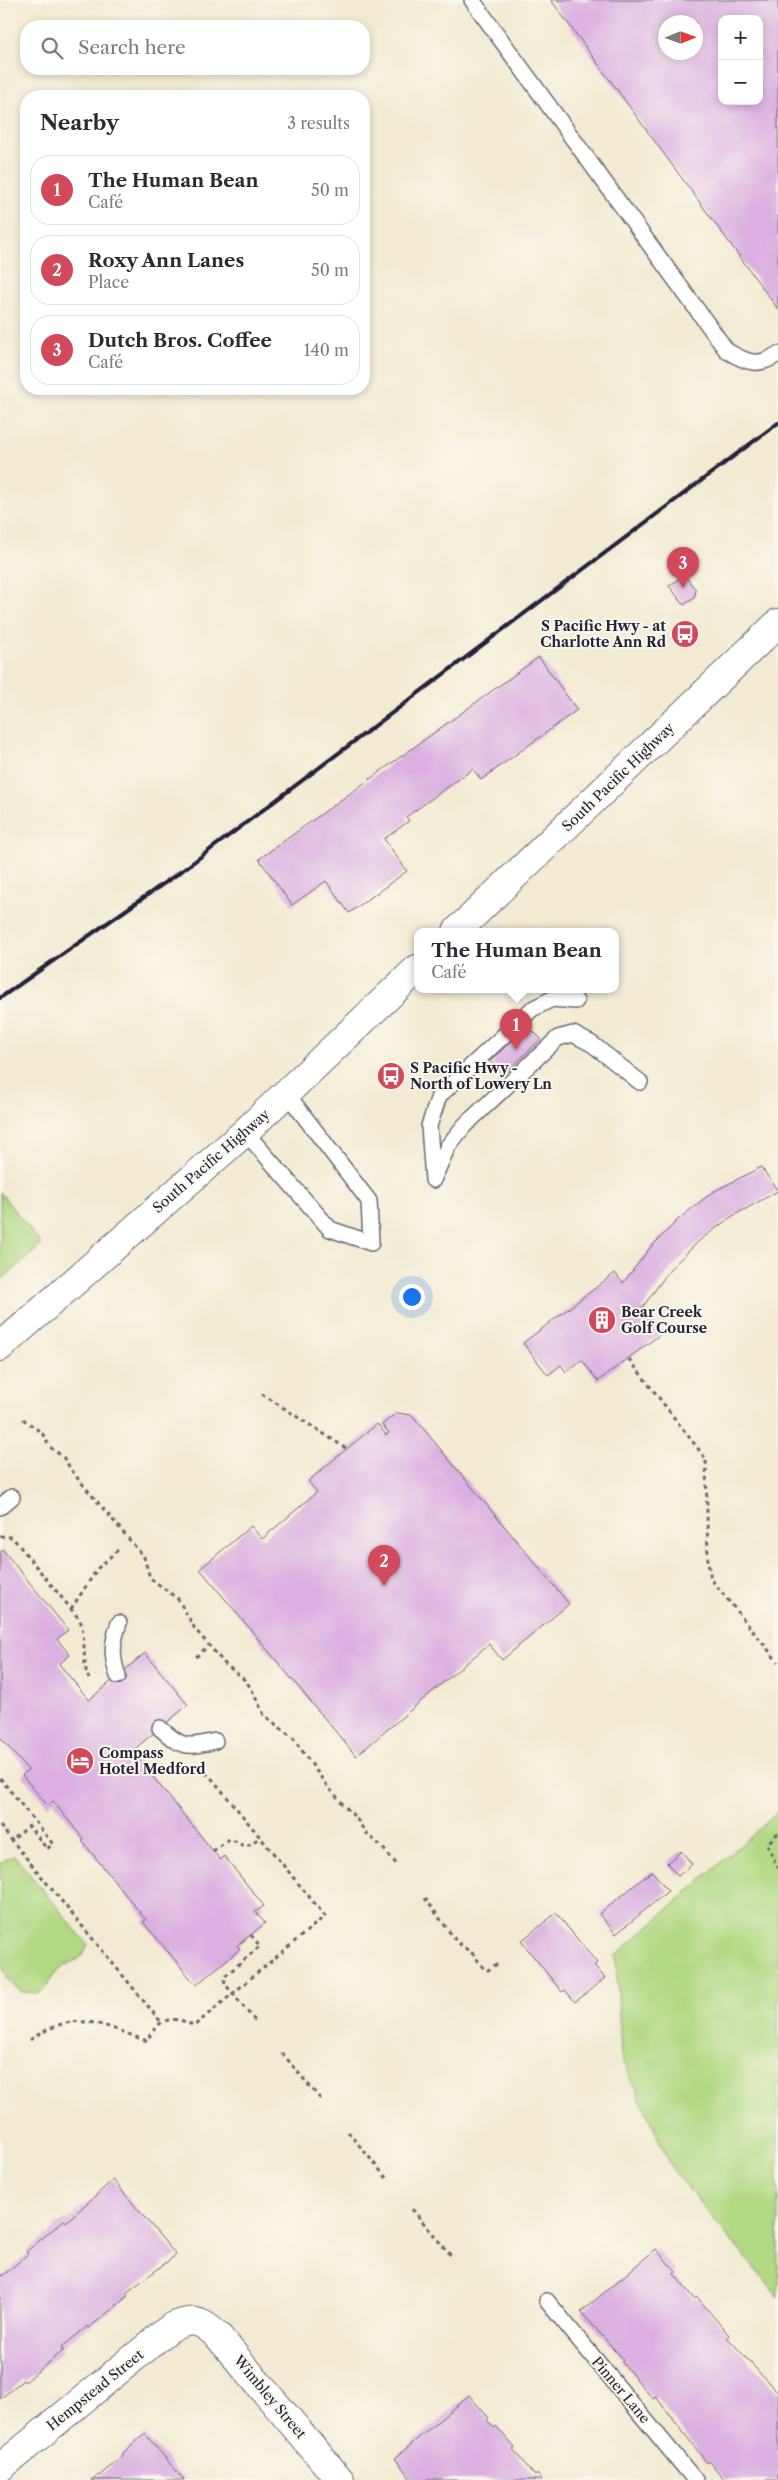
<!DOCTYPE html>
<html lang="en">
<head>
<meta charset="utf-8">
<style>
	:root { --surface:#fff; --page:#f2f2f3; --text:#2b2b33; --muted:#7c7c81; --line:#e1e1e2; --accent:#d1495b }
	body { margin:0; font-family:"Libre Caslon Text",serif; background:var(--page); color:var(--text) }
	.controls { position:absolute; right:15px; top:15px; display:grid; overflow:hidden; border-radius:10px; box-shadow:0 2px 8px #0003 }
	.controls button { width:45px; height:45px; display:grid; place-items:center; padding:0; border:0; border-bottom:1px solid var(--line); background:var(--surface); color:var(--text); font:25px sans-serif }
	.compass { position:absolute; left:658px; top:15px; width:45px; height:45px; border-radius:50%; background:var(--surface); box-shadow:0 2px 8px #0003; rotate:89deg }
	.you { position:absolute; left:411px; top:1296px; width:18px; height:18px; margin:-12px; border:4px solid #fff; border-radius:50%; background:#1a73e8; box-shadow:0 0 0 8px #1a73e833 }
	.badge { display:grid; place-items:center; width:32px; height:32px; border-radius:50%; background:var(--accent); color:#fff; font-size:16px; font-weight:700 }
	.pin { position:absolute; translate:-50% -41px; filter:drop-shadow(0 1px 2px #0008) }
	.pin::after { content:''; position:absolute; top:26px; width:18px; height:15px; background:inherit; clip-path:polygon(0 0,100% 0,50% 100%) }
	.popup { position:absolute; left:414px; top:928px; width:205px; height:65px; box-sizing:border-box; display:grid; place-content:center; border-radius:10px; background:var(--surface); filter:drop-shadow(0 1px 4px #0005); font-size:16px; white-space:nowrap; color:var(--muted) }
	.popup b { font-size:19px; color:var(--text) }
	.popup::after { content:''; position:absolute; left:50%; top:100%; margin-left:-10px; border:10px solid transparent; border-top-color:var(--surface) }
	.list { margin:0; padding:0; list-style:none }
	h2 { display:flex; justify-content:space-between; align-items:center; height:65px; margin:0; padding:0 20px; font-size:21px }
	h2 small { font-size:16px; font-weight:400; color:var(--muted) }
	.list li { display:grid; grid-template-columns:32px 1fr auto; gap:15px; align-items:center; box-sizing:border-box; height:70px; margin:0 10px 10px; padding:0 10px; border:1px solid var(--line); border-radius:20px }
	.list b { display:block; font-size:19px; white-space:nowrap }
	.list p { margin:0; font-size:16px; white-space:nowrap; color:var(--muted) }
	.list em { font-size:16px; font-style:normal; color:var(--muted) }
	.icon { flex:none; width:28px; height:28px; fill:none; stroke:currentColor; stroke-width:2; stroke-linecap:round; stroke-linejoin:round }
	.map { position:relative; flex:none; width:778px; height:2480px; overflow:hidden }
	.search { position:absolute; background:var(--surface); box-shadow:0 2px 8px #0003; left:20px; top:20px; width:350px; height:55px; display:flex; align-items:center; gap:12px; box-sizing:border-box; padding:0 18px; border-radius:20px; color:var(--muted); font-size:19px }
	.panel { position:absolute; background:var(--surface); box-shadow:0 2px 8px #0003; left:20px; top:90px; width:350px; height:305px; border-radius:20px }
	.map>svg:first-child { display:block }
</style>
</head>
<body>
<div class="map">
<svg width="778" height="2480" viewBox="0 0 778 2480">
	<rect width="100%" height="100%" fill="#fbf7ec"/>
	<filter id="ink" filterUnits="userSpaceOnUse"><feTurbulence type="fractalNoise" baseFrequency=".02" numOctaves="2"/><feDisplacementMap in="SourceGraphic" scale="10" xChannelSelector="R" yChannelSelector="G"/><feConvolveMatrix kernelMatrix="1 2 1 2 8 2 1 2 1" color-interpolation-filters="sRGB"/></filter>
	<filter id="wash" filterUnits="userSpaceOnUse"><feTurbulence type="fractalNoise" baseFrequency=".0096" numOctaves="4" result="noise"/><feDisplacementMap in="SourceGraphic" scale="20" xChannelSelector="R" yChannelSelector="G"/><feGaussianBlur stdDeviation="1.12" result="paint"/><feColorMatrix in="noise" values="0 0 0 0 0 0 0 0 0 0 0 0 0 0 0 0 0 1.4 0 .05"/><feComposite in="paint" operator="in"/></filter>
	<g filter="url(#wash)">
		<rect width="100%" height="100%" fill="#f2ead2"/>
		<path fill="#b1d882" stroke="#6a7d5e" d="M0 1192 42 1245 0 1281Z
			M778 1812V2297L673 2170 621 2057 616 1955Z
			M14 1855 88 1945C82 1962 68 1961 57 1972 50 1979 48 1987 40 1993L22 1992 15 1987 9 1981 0 1960V1863Z"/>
		<g id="blocks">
			<path fill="#dbb0e1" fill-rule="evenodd" d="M551 0H778V309ZM722 19H759V101H722ZM666 22H696V52H666Z
				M684 575 696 590 694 598 684 605 669 586Z
				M539 657 577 710 481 780 473 769 406 817 409 821 384 839 407 871 349 913 326 881 292 905 259 859Z
				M528 1026 541 1039 503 1075 490 1061Z
				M761 1167 778 1191 731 1217 700 1240 672 1267 642 1308 662 1333 598 1381 582 1360 566 1372 561 1365 548 1375 523 1343 615 1273 623 1283 650 1248 681 1217 713 1192Z
				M396 1413 412 1415 569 1604 502 1660 489 1644 356 1756 200 1569 251 1526 262 1539 317 1492 308 1481 377 1424 386 1435 389 1433 382 1425Z
				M3 1550 68 1630 57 1639 70 1655 59 1664 89 1700 145 1653 188 1705 132 1751 213 1851 220 1860 224 1856 264 1906 255 1912 265 1923 237 1946 240 1949 196 1985 143 1922 146 1920 82 1841 84 1840 53 1801 48 1806 22 1775 28 1770 0 1737V1552Z
				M681 1851 692 1864 678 1876 667 1863Z
				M652 1871 668 1891 616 1934 599 1914Z
				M556 1913 597 1963 594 1965 605 1978 575 2002 565 1990 562 1992 521 1941Z
				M113 2180 176 2255 126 2293 128 2296 89 2328 88 2326 62 2347 64 2350 25 2382 23 2380 0 2399V2274L2 2276 28 2254 26 2252 64 2220 66 2222Z
				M656 2249 676 2272 674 2274 694 2299 697 2297 729 2335 727 2337 778 2393V2480H725L709 2461 707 2463 656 2397 653 2399 621 2361 623 2359 581 2312Z
				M469 2395 489 2418 487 2420 494 2428 496 2426 515 2448 513 2450 535 2476 537 2474 542 2480H412L407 2474 395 2458Z
				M145 2434 184 2480H91L98 2475 99 2476 123 2456 122 2454Z"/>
		</g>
	</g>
	<g filter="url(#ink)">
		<use href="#blocks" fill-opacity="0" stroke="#6b6870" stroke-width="1"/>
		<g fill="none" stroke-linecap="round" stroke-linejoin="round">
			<defs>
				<path id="lane" d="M472 0 727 351C746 362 758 368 778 354
					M245 1132 330 1229 371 1243 369 1201 287 1094
					M433 1179 429 1126 439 1096 532 1009 552 999 576 1001
					M433 1180 448 1146 464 1126 558 1038 573 1034 592 1044 640 1082
					M0 1507 12 1497
					M118 1676C111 1656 112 1643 119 1623
					M160 1728C182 1748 186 1748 215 1741
					M547 2301 695 2480"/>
				<path id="street" d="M0 2468 170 2328C193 2317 200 2320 218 2336L340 2480"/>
				<path id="primary" d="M457 931 778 623
					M0 1347 245 1132 417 969"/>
			</defs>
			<use href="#lane" stroke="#6b6870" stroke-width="18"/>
			<use href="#street" stroke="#6b6870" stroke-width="30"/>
			<use href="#primary" stroke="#6b6870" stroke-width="30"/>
			<path stroke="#6b6870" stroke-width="3" stroke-dasharray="4 4" stroke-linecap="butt" d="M629 1359 706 1459 708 1563 711 1579 778 1662
				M262 1394 347 1449
				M23 1419 42 1433 50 1447 63 1457 74 1474 144 1557 150 1578 178 1599 195 1629 225 1664 246 1681 252 1690 264 1715 293 1738 328 1787 359 1822 365 1832 381 1846 398 1866
				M0 1536 12 1537 80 1620C87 1640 81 1660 89 1679
				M71 1609 98 1568 120 1548
				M196 1657 209 1645
				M0 1778 53 1844 47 1849 29 1826 12 1840
				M0 1826 161 2022
				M778 1833 767 1844 778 1868
				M213 1851 229 1839C247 1844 239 1853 260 1837
				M425 1898 456 1941 473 1954 484 1969 488 1970 497 1964
				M251 1935 260 1946 224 1977 225 1984 255 2021
				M30 2040C77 2008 99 2024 147 2041 157 2020 171 2013 194 2026L325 1916 213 1780 207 1774 198 1772
				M282 2053 323 2102
				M348 2132 389 2181
				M412 2209 453 2258"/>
			<use href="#lane" stroke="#fff" stroke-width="15"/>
			<use href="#street" stroke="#fff" stroke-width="28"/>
			<use href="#primary" stroke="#fff" stroke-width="28"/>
			<path stroke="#22223b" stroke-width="4" d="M0 998 183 870 778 423"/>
		</g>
	</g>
	<defs>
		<symbol id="bus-disc" viewBox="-11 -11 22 22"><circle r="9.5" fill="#d1495b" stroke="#fbf7ec"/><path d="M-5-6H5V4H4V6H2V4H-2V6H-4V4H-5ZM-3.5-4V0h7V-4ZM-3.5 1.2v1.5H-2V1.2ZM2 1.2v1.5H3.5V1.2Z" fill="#fff"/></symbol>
		<symbol id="building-disc" viewBox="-11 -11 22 22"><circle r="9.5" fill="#d1495b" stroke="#fbf7ec"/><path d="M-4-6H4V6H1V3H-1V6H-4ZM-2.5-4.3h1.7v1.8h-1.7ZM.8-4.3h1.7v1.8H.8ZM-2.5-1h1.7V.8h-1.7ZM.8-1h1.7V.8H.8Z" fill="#fff"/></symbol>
		<symbol id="hotel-disc" viewBox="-11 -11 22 22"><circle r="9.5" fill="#d1495b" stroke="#fbf7ec"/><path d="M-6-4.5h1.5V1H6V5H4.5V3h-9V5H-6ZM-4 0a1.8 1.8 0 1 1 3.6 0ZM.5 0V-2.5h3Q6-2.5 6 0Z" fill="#fff"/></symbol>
	</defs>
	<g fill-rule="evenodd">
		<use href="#bus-disc" x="669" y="618" width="32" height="32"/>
		<use href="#bus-disc" x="375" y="1060" width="32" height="32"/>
		<use href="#building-disc" x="586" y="1304" width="32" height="32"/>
		<use href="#hotel-disc" x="64" y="1745" width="32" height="32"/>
	</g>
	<g text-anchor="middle" stroke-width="4" stroke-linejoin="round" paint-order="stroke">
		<g font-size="14" font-weight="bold" fill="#22223b" stroke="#fbf7ec" text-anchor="start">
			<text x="666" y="631" text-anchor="end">S Pacific Hwy - at<tspan x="666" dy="16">Charlotte Ann Rd</tspan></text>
			<text x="410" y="1073">S Pacific Hwy -<tspan x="410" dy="16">North of Lowery Ln</tspan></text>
			<text x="621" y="1317">Bear Creek<tspan x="621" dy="16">Golf Course</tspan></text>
			<text x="99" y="1758">Compass<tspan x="99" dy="16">Hotel Medford</tspan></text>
		</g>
		<g font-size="14" fill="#22223b" stroke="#fbf7ec">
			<text transform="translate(618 777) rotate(-44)" y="5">South Pacific Highway</text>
			<text transform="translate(211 1161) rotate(-41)" y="5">South Pacific Highway</text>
			<text transform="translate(95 2390) rotate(-39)" y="5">Hempstead Street</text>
			<text transform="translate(621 2390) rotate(50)" y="5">Pinner Lane</text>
			<text transform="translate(270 2397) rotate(50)" y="5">Wimbley Street</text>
		</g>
	</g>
</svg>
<div class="controls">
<button>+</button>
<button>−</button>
</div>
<svg class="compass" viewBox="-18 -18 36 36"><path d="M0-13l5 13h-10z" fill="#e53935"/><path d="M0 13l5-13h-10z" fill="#7c7c81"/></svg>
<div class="you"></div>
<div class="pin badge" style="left:516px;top:1050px">1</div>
<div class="popup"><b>The Human Bean</b>Café</div>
<div class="pin badge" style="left:384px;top:1586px">2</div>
<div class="pin badge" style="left:683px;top:588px">3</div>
<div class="search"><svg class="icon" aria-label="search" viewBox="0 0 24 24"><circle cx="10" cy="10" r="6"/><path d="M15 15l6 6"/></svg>Search here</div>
<section class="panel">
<h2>Nearby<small>3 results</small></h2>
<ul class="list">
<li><span class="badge">1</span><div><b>The Human Bean</b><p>Café</p></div><em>50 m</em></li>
<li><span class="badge">2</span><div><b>Roxy Ann Lanes</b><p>Place</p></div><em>50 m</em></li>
<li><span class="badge">3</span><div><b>Dutch Bros. Coffee</b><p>Café</p></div><em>140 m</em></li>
</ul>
</section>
</div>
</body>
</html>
